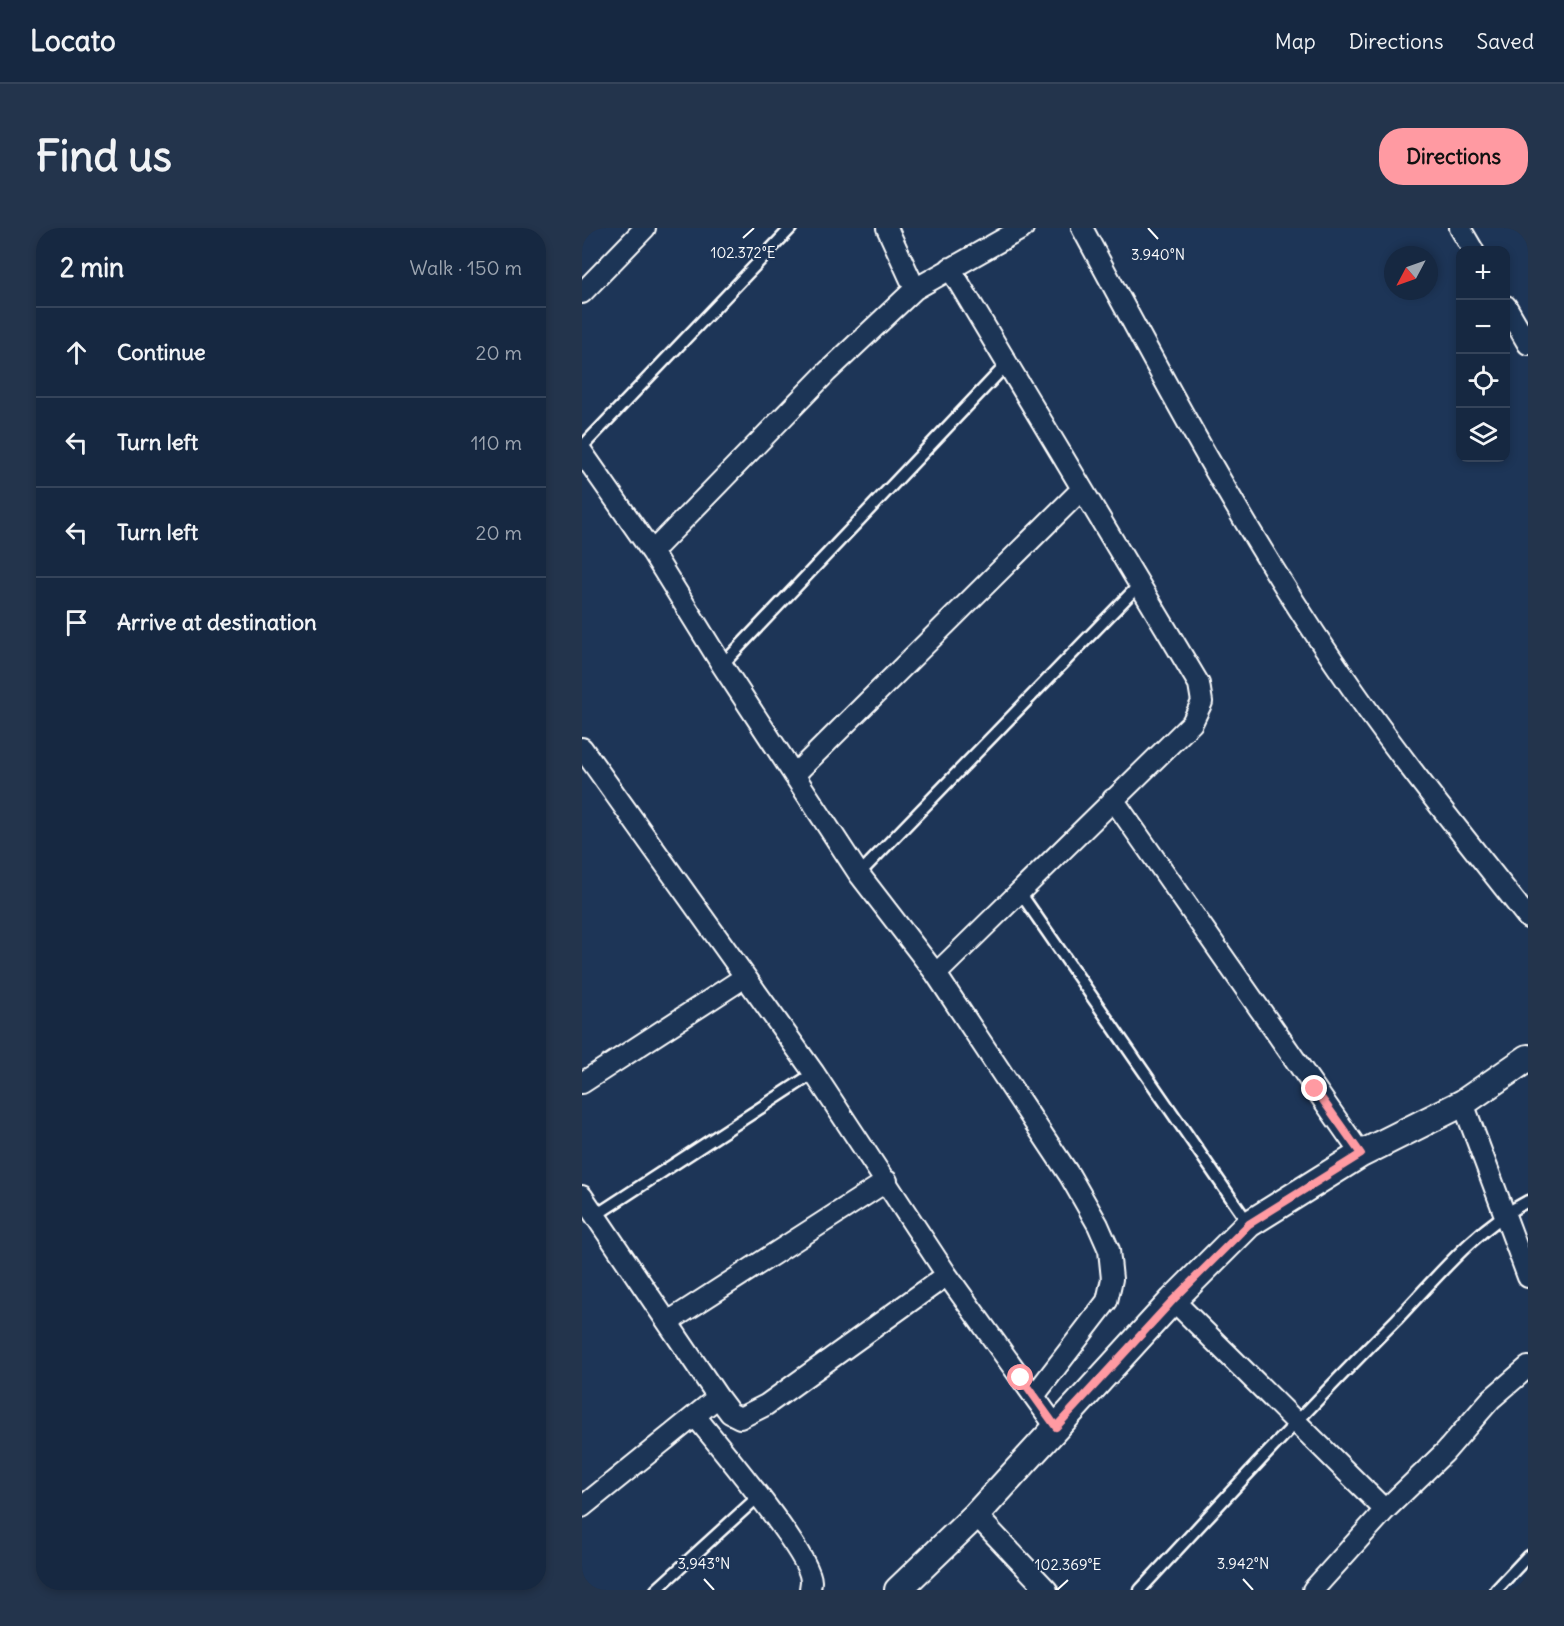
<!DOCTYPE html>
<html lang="en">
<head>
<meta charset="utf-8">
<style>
	:root { --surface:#162841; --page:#23344c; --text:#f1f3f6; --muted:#9ea6b1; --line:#35445a; --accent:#ff9aa2 }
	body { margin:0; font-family:Delius,sans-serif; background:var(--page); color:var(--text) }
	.controls { position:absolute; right:18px; top:18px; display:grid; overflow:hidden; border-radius:12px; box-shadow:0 3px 9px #0003 }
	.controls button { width:54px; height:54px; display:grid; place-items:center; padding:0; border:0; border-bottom:2px solid var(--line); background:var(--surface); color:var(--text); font:30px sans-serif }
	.compass { position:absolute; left:802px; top:18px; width:54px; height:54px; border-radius:50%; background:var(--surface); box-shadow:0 3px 9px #0003; rotate:229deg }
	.stop { position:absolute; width:18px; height:18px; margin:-14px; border:4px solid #ff9aa2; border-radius:50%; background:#fff }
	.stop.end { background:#ff9aa2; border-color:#fff; box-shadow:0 2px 6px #0008 }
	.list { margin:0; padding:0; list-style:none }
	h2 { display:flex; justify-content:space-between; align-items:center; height:78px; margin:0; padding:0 24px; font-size:26px }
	h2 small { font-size:20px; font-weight:400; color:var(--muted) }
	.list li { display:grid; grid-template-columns:39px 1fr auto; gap:18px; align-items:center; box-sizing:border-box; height:90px; padding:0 24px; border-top:2px solid var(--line) }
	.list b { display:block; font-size:22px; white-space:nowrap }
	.list em { font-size:20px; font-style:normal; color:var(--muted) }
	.icon { flex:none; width:33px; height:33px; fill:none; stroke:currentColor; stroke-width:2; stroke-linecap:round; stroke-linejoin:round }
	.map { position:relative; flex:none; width:946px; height:1362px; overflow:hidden; border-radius:24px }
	header { display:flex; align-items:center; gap:36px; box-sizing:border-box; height:84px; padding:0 30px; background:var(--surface); border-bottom:2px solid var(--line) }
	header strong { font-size:28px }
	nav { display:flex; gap:33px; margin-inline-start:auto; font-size:21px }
	.intro { display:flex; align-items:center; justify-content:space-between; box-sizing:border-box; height:144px; padding:0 36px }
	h1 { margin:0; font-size:42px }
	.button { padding:15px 27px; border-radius:24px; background:var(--accent); color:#111; font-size:21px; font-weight:700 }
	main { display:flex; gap:36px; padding:0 36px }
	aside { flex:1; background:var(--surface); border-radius:24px; box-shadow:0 3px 9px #0003 }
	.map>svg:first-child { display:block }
</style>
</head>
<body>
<header>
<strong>Locato</strong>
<nav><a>Map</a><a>Directions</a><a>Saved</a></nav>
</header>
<div class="intro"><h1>Find us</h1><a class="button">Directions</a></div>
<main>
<aside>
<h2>2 min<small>Walk · 150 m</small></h2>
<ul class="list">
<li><svg class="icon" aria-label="ahead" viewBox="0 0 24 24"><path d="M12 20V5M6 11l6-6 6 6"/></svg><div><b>Continue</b></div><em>20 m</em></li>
<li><svg class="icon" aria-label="left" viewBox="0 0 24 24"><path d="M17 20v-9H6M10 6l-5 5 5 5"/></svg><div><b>Turn left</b></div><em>110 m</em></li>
<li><svg class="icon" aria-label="left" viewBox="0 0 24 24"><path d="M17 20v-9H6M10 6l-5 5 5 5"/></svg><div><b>Turn left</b></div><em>20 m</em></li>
<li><svg class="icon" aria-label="arrive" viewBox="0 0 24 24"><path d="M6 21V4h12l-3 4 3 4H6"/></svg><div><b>Arrive at destination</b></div></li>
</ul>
</aside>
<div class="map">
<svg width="946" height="1362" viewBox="0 0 946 1362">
	<rect width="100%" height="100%" fill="#1d3557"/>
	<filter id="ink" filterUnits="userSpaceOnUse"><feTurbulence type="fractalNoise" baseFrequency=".0167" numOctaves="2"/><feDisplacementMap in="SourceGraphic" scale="12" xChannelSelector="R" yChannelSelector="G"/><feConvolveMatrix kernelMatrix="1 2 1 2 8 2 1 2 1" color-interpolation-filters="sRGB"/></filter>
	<g filter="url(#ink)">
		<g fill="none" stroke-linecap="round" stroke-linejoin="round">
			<defs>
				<path id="service" d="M0 219 209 0
					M140 437 425 136
					M277 646 557 357
					M437 663 667 996
					M14 987 232 845
					M74 1362 177 1268
					M558 1362C643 1270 727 1179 815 1091 855 1049 895 999 946 973
					M914 1362 946 1328"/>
				<path id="minor" d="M305 0 333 61
					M500 0C579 147 658 296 752 434 812 523 880 606 946 690
					M878 0 891 22
					M0 65 63 0
					M924 78 946 116
					M0 224 70 324 140 437 277 646 354 746 488 948 516 997 527 1022 530 1051 525 1073 452 1168
					M70 324 245 144 333 61 441 0
					M0 520 232 845 365 1047 474 1199
					M212 547 499 262
					M531 571 779 926
					M354 746 610 495 620 474 617 456 368 40
					M0 855 163 749
					M881 875 946 1049
					M0 968 136 1169 148 1185 158 1190 184 1177 365 1047
					M591 1072 803 1282
					M86 1094 305 953
					M113 1188C134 1214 229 1327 229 1353 229 1356 228 1359 228 1362
					M0 1279 136 1169
					M394 1287 465 1362
					M731 1362 803 1282 863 1224 909 1171 946 1139"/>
				<path id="tertiary" d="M316 1362 394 1287 591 1072 667 996 779 926 881 875 946 830"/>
			</defs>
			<use href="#service" stroke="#fff" stroke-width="15"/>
			<use href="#minor" stroke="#fff" stroke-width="24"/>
			<use href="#tertiary" stroke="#fff" stroke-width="30"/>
			<use href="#service" stroke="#1d3557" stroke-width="10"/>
			<use href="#minor" stroke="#1d3557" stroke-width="20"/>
			<use href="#tertiary" stroke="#1d3557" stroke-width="26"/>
		</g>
	</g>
	<g fill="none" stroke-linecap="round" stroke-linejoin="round" filter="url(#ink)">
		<path stroke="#ff9aa2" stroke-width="8" d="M439 1150 474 1199 591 1072 667 996 779 926 733 861"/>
	</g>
	<path fill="none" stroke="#fff" stroke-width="2" d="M566 0 576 11M161 10 172 0M122 1351 132 1362M661 1351 671 1362M475 1362 486 1352"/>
	<g font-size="15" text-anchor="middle" fill="#fff" stroke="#1d3557" stroke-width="4.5" stroke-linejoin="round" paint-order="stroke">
		<text x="161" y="30">102.372°E</text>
		<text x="576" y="32">3.940°N</text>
		<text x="122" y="1341">3.943°N</text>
		<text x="661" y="1341">3.942°N</text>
		<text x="486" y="1342">102.369°E</text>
	</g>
</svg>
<div class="controls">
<button>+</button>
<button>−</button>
<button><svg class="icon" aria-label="locate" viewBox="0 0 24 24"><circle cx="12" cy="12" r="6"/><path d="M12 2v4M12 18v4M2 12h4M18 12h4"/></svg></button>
<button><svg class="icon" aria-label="layers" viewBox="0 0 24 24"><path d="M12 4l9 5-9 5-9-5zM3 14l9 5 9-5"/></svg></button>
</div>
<svg class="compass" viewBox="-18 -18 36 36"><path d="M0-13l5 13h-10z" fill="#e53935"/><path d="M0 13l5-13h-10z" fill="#9ea6b1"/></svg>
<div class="stop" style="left:439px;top:1150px"></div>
<div class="stop end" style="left:733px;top:861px"></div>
</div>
</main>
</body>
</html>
